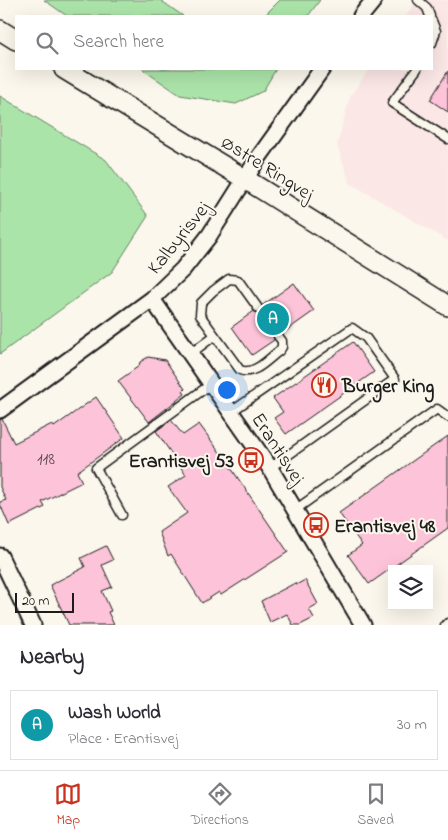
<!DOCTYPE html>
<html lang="en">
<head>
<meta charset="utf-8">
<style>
	:root { --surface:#fff; --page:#f2f2f3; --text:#2b2b33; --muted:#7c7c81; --line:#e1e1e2; --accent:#c8321e }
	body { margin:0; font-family:"Indie Flower",sans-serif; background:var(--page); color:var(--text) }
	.controls { position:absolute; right:15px; bottom:15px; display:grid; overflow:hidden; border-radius:0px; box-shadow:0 5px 20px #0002 }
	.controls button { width:45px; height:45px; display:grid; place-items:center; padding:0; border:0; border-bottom:1px solid var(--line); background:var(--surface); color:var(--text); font:25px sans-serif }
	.scale { position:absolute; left:15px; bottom:12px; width:59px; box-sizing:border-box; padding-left:5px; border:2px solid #1c1c1c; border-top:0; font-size:14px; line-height:18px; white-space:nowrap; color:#1c1c1c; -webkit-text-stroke:4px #fbf7ec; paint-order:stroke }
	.you { position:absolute; left:226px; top:389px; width:18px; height:18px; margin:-12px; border:4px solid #fff; border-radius:50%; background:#1a73e8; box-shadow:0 0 0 8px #1a73e833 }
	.badge { display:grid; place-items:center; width:32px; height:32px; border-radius:50%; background:var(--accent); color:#fff; font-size:16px; font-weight:700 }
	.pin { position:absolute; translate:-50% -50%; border:2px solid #fff; box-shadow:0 1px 5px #0006 }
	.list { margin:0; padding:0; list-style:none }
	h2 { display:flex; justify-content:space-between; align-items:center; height:65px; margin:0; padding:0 20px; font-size:21px }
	h2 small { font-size:16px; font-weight:400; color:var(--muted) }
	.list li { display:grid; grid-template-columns:32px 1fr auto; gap:15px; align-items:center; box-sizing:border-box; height:70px; margin:0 10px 10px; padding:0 10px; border:1px solid var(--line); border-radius:0px }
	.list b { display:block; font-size:19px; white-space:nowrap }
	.list p { margin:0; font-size:16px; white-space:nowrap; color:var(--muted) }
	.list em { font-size:16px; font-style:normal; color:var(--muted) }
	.icon { flex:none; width:28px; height:28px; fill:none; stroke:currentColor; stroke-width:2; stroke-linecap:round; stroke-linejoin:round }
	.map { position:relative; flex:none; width:448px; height:625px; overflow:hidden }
	.search { position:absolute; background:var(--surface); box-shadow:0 5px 20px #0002; left:15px; right:15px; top:15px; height:55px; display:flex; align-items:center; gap:12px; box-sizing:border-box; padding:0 18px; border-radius:0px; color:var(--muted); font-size:19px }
	.sheet { height:145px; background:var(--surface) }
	nav { display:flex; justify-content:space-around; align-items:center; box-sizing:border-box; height:70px; border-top:1px solid var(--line); background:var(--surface); font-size:14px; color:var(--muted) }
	nav a { display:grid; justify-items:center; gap:2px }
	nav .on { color:var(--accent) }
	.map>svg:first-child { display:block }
</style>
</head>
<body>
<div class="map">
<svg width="448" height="625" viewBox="0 0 448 625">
	<rect width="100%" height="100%" fill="#fbf7ec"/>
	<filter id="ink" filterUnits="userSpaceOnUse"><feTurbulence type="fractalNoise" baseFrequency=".02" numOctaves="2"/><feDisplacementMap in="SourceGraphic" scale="10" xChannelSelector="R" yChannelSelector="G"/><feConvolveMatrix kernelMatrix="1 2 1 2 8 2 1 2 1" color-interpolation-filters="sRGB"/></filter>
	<g filter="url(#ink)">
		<path fill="#fbe7e6" d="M417 0H448V241L350 183 337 145 350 97 369 69H432V16H406Z"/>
		<path fill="#abe4a9" stroke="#648062" d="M44 0H160L183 16H67Z
			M280 0H320L308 16H264Z
			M142 69H276L263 91 236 104 180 95Z
			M0 96 106 160 148 216 112 272 0 354Z"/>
		<path fill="#fcc3d9" stroke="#1c1c1c" d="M448 71V112L430 100Z
			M294 283 314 311 283 333 280 331H275L273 334 274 340 252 355 232 327 254 311 256 313H261L263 310V305Z
			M353 342 374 372 286 434 274 418 283 412 273 398Z
			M148 357 165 360 185 389 183 391 185 394 149 422 118 381 139 366 140 362Z
			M96 397 124 438 77 472 82 482 42 502 45 507 9 525 0 504V502L6 500 0 487V419H2L14 443 52 424 54 427Z
			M171 420 183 435 199 424 227 462 288 552 221 595 219 592 202 603 171 554 168 556 159 532 187 513 168 487 186 475 156 431Z
			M448 436V528L369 584 348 555 362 545 339 513Z
			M106 546 113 560 102 565 112 587 102 591 111 611 108 612 114 625H69L50 585 85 567 81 558Z
			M305 580 318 604 309 609 314 618 300 625H293L287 614 270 622 261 601 295 583 296 585Z"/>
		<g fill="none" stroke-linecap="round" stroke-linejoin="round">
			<defs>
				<path id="service" d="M418 0 427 8 430 16
					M432 21 436 31 432 43
					M417 69 392 103 448 139
					M258 308 238 280 229 279 213 291 201 303 200 315 240 370C254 376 268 359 279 351L282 347V341L278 336
					M190 354 214 336
					M231 412 352 328 366 338 395 379 270 468
					M295 510 437 409 448 417
					M122 515 96 468 211 384
					M445 625 448 623"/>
				<path id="minor" d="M361 16 374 0
					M152 299 270 468 363 625
					M0 410 152 299 183 269 209 236 259 157 322 69
					M0 556 33 625"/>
				<path id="tertiary" d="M0 30 16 40
					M64 69 245 179 448 306"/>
			</defs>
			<use href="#service" stroke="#1c1c1c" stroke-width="11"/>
			<use href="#minor" stroke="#1c1c1c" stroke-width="19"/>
			<use href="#tertiary" stroke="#1c1c1c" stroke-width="22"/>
			<use href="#service" stroke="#fbf7ec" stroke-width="8"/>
			<use href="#minor" stroke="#fbf7ec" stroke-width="15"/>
			<use href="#tertiary" stroke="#fbf7ec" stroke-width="19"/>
		</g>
	</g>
	<defs>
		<symbol id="restaurant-ring" viewBox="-11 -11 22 22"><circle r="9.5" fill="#fbf7ec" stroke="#c8321e" stroke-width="1.5"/><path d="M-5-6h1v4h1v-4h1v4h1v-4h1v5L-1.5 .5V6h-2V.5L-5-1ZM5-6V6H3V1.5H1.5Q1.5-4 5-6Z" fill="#c8321e"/></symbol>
		<symbol id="bus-ring" viewBox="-11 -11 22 22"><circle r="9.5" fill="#fbf7ec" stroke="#c8321e" stroke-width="1.5"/><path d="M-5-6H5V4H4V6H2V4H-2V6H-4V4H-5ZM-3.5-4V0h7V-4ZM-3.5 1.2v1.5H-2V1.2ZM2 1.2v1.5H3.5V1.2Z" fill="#c8321e"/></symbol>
	</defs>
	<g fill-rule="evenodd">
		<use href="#restaurant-ring" x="310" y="371" width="28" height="28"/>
		<use href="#bus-ring" x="237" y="446" width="28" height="28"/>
		<use href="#bus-ring" x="302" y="511" width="28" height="28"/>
	</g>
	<g text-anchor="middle" stroke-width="4" stroke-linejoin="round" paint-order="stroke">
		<g font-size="18" fill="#54464b">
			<text x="46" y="464">118</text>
		</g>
		<g font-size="20" fill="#1c1c1c" stroke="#fbf7ec">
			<text transform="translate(268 167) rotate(32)" y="7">Østre Ringvej</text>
			<text transform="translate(178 237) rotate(-51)" y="7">Kalbyrisvej</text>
			<text transform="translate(279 448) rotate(57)" y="7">Erantisvej</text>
		</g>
		<g font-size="20" font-weight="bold" fill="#1c1c1c" stroke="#fbf7ec" text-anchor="start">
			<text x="342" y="392">Burger King</text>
			<text x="234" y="467" text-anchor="end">Erantisvej 53</text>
			<text x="334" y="532">Erantisvej 48</text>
		</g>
	</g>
</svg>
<div class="controls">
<button><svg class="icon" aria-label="layers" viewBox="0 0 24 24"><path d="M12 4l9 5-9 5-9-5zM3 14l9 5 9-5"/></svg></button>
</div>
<div class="scale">20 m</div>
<div class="you"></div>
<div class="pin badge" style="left:273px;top:319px;background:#0f9aa8">A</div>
<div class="search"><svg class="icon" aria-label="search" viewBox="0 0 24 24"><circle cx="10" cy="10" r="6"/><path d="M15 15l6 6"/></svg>Search here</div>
</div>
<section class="sheet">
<h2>Nearby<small></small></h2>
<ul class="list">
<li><span class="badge" style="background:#0f9aa8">A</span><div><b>Wash World</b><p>Place · Erantisvej</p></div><em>30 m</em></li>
</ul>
</section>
<nav>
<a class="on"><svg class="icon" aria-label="map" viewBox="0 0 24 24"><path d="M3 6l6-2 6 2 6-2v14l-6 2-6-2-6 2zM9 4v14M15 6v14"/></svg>Map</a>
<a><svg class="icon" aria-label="directions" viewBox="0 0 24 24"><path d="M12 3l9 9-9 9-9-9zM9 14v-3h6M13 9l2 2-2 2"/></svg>Directions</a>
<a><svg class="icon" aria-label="saved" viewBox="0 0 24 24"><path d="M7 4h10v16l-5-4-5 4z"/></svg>Saved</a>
</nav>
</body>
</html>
